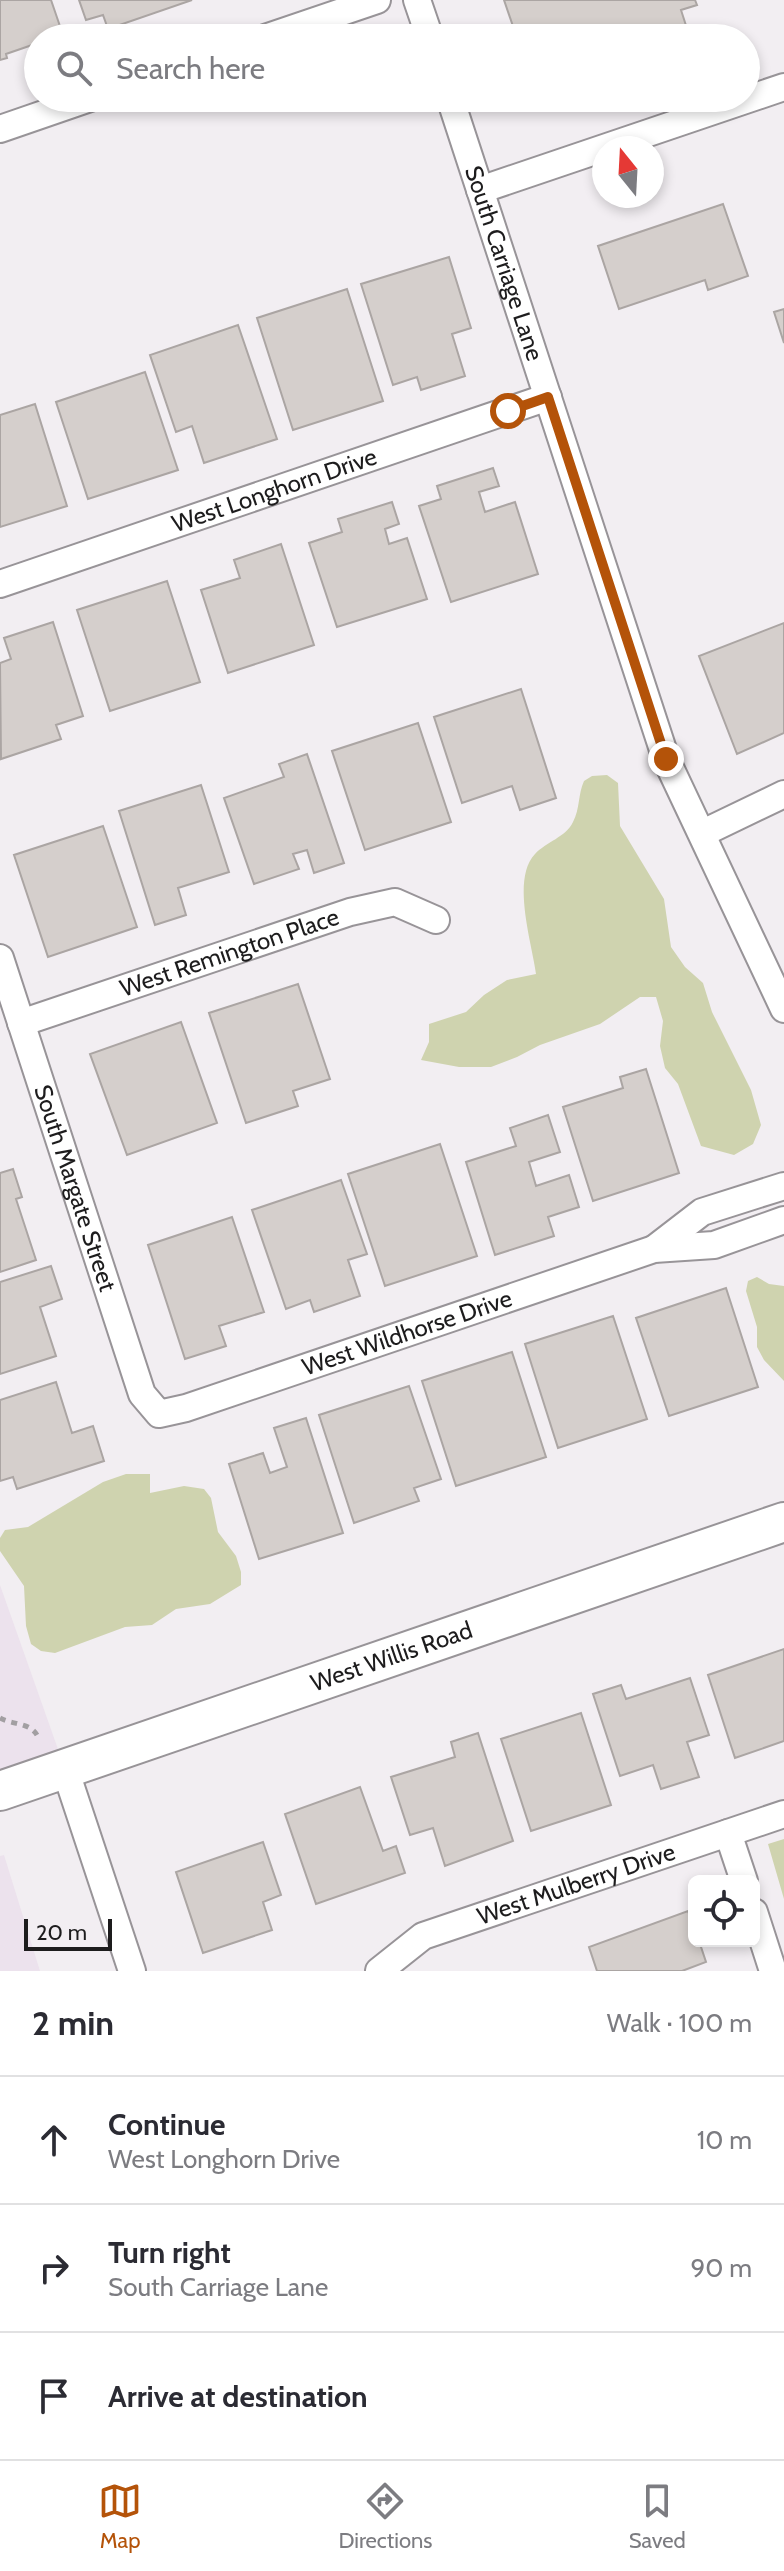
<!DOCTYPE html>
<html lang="en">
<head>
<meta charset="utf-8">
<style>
	:root { --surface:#fff; --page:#f2f2f3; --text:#2b2b33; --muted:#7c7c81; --line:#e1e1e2; --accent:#b45309 }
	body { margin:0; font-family:Cabin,sans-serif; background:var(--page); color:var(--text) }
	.controls { position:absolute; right:24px; bottom:24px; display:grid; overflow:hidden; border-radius:12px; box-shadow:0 4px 12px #0003 }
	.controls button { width:72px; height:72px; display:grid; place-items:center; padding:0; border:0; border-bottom:2px solid var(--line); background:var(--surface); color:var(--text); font:40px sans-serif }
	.compass { position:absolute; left:592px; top:136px; width:72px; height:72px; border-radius:50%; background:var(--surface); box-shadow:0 4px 12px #0003; rotate:342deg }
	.scale { position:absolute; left:24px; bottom:20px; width:88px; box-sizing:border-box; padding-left:8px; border:4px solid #1d1c1d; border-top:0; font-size:22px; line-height:28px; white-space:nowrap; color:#1d1c1d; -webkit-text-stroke:6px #f2eef2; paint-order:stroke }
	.stop { position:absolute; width:24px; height:24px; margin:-18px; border:6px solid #b45309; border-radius:50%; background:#fff }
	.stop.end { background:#b45309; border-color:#fff; box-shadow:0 2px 8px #0008 }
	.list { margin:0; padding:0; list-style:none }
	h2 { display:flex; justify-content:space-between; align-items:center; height:104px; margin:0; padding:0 32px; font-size:34px }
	h2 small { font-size:26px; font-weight:400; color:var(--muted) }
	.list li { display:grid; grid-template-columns:52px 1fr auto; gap:24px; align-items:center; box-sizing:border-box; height:128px; padding:0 32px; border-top:2px solid var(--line) }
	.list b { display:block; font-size:30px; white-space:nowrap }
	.list p { margin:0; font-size:26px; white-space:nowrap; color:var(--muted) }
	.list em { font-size:26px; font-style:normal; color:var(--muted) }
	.icon { flex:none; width:44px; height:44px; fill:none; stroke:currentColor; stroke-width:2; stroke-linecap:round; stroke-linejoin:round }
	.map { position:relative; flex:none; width:784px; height:1971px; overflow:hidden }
	.search { position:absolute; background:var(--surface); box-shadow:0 4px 12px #0003; left:24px; right:24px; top:24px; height:88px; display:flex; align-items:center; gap:20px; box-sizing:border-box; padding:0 28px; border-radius:44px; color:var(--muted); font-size:30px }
	.sheet { height:488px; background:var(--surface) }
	nav { display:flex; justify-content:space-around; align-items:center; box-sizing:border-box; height:112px; border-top:2px solid var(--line); background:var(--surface); font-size:22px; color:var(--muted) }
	nav a { display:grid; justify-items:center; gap:4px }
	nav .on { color:var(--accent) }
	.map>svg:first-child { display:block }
</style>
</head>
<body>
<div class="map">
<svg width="784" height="1971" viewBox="0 0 784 1971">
	<rect width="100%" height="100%" fill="#f2eef2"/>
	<path fill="#ece2ed" d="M0 1585 65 1769 0 1791Z
		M4 1855 40 1971H0V1856Z"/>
	<path fill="#cfd3af" d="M607 775 618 783 620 826 664 899 671 947 685 967 703 983 712 1012 751 1090 761 1125 753 1144 734 1155 701 1146 678 1084 665 1068 660 1046 663 1021 656 997H640L600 1024 540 1045 517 1057 491 1067H459L421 1060 429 1042V1024L466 1012 484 995 507 980 536 974C532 943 511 879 535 854 546 842 566 837 573 822 580 809 578 794 584 781L592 776Z
		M757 1277 769 1284 784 1286V1381L764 1360 757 1347V1327L746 1291 748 1281Z
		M126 1474H150V1493L184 1486 204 1489 211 1498 218 1532 236 1556 241 1572V1585L210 1604 176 1609 152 1625 125 1627 55 1653 41 1651 31 1644 26 1626 24 1586 0 1551V1538L5 1530 28 1527 103 1482Z
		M784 1839V1899L768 1844Z"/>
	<path fill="#d5cfcc" stroke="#aba5a3" stroke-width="2" d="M0 0H51L63 35 53 38H38V43L6 54 7 58 0 60Z
		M79 0H192L108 29 103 15 86 20Z
		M504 0H695L697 5 681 10 690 38H517Z
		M723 204 748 276 708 290 705 280 619 309 598 246Z
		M449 257 471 328 452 334 465 376 421 390 417 377 393 385 361 284Z
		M347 289 383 401 293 430 257 318Z
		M784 309V343L774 312Z
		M238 325 277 439 204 463 192 426 176 432 150 355Z
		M145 372 178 470 88 499 56 402Z
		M35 404 67 506 0 527V415Z
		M493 468 499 486 479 492 485 512 515 502 538 574 451 602 419 506 441 499 437 486Z
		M392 502 399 524 385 529 389 544 407 538 427 599 337 627 309 543 342 532 338 519Z
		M281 544 314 645 228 673 201 590 240 578 234 560Z
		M167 581 200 682 110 711 77 610Z
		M53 622 83 716 56 725 61 739 1 759 0 663 11 659 4 638Z
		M784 623V733L737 754 699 656Z
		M521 689 556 798 520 810 512 786 462 803 434 717Z
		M418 723 451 822 365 850 332 751Z
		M307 754 344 863 314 873 307 850 293 854 299 869 254 884 224 798 284 777 279 764Z
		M201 785 229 872 178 888 186 915 155 925 119 811Z
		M103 826 137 927 48 957 14 855Z
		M298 984 330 1079 293 1091 298 1106 246 1123 209 1013Z
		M181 1022 217 1123 127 1155 90 1054Z
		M646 1069 679 1173 593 1201 563 1107 623 1088 620 1077Z
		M548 1115 560 1152 529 1162 536 1186 569 1175 579 1207 548 1217 554 1236 495 1255 466 1162 516 1146 510 1128Z
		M440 1144 477 1256 385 1286 348 1174Z
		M13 1169 22 1197 16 1199 36 1260 0 1272V1173Z
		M341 1180 367 1254 348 1260 360 1296 314 1312 310 1300 286 1309 252 1210Z
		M232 1217 264 1312 219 1326 226 1346 185 1359 148 1245Z
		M51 1266 62 1299 40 1307 56 1356 0 1374V1282Z
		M726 1288 758 1387 669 1416 636 1318Z
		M613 1316 647 1419 558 1448 525 1344Z
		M512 1352 546 1457 456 1486 422 1381Z
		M56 1382 72 1433 93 1426 104 1461 17 1489 13 1477 0 1481V1400Z
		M409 1386 441 1479 414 1488 419 1501 354 1523 319 1415Z
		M306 1418 343 1533 259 1559 229 1464 263 1453 270 1473 287 1467 274 1428Z
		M784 1649V1741L735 1758 708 1675Z
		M690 1678 709 1735 687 1742 699 1777 661 1789 653 1765 620 1776 593 1694 621 1685 626 1699Z
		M581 1713 611 1805 531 1831 501 1739Z
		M478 1733 513 1841 445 1866 433 1828 410 1835 391 1777 455 1757 451 1742Z
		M360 1787 383 1851 396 1846 405 1873 316 1904 285 1814Z
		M263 1842 281 1895 263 1902 272 1930 203 1953 176 1872Z
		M688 1911 694 1928V1941H699L706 1962 682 1971H597L589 1947Z"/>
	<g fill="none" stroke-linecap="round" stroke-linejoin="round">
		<defs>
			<g id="street">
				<path d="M417 0 430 38"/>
				<path d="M265 38 377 0"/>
				<path id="s1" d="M450 98 666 759 784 1009"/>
				<path d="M0 129 90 98"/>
				<path d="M480 190 784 87"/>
				<path id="s2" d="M0 584 548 397"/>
				<path d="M703 833 784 794"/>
				<path id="s3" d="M0 958 142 1394 159 1414 186 1408 654 1249 714 1245 784 1220"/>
				<path id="s4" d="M21 1023 350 912 395 902 436 920"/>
				<path d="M654 1249 702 1212 784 1186"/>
				<path d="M65 1769 132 1971"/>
				<path d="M728 1833 744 1881"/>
				<path d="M754 1912 773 1971"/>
				<path id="s5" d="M379 1971 423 1936 784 1814"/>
			</g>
			<g id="secondary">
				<path id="s6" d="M0 1791 784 1522"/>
			</g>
		</defs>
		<use href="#street" stroke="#989498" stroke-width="30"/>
		<use href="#secondary" stroke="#989498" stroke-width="42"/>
		<path stroke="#a29fa2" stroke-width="5" stroke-dasharray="6 6" stroke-linecap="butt" d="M0 1718C12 1725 29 1722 37 1735"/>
		<use href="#street" stroke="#fff" stroke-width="26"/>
		<use href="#secondary" stroke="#fff" stroke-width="38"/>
	</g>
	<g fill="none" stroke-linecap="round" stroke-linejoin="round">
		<path stroke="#b45309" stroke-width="10" d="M508 411 548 397 666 759"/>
	</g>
	<g text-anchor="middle" stroke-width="6" stroke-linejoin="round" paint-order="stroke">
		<g font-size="24" fill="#1d1c1d" stroke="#f2eef2">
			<text dy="8" stroke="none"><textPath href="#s1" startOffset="174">South Carriage Lane</textPath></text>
			<text dy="8" stroke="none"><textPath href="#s2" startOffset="290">West Longhorn Drive</textPath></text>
			<text dy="8" stroke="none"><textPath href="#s4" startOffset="220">West Remington Place</textPath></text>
			<text dy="8" stroke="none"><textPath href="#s3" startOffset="242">South Margate Street</textPath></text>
			<text dy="8" stroke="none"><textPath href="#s3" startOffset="746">West Wildhorse Drive</textPath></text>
			<text dy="8" stroke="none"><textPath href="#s6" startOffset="414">West Willis Road</textPath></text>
			<text dy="8" stroke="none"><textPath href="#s5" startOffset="218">West Mulberry Drive</textPath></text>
		</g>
	</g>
</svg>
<div class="controls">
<button><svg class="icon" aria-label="locate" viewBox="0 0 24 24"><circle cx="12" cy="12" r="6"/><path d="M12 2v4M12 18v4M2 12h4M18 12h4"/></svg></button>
</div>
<svg class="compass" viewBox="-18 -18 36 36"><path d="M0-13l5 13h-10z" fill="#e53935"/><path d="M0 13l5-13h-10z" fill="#7c7c81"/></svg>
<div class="scale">20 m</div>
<div class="stop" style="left:508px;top:411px"></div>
<div class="stop end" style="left:666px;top:759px"></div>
<div class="search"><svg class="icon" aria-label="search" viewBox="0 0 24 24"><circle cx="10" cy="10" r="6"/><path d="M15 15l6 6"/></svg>Search here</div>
</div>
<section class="sheet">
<h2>2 min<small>Walk · 100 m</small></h2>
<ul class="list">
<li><svg class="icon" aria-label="ahead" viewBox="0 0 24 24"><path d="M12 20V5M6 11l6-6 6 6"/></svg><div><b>Continue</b><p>West Longhorn Drive</p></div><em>10 m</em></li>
<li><svg class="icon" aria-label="right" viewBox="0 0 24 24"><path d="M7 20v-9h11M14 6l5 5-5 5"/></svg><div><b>Turn right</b><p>South Carriage Lane</p></div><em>90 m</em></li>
<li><svg class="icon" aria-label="arrive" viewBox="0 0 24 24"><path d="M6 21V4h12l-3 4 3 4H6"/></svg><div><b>Arrive at destination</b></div></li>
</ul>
</section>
<nav>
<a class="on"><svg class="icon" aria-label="map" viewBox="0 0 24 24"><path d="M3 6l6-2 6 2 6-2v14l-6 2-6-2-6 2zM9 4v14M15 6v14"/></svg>Map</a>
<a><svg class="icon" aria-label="directions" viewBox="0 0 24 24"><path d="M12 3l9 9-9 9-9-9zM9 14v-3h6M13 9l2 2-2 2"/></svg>Directions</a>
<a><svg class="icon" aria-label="saved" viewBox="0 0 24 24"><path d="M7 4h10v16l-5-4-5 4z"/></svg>Saved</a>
</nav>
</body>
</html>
